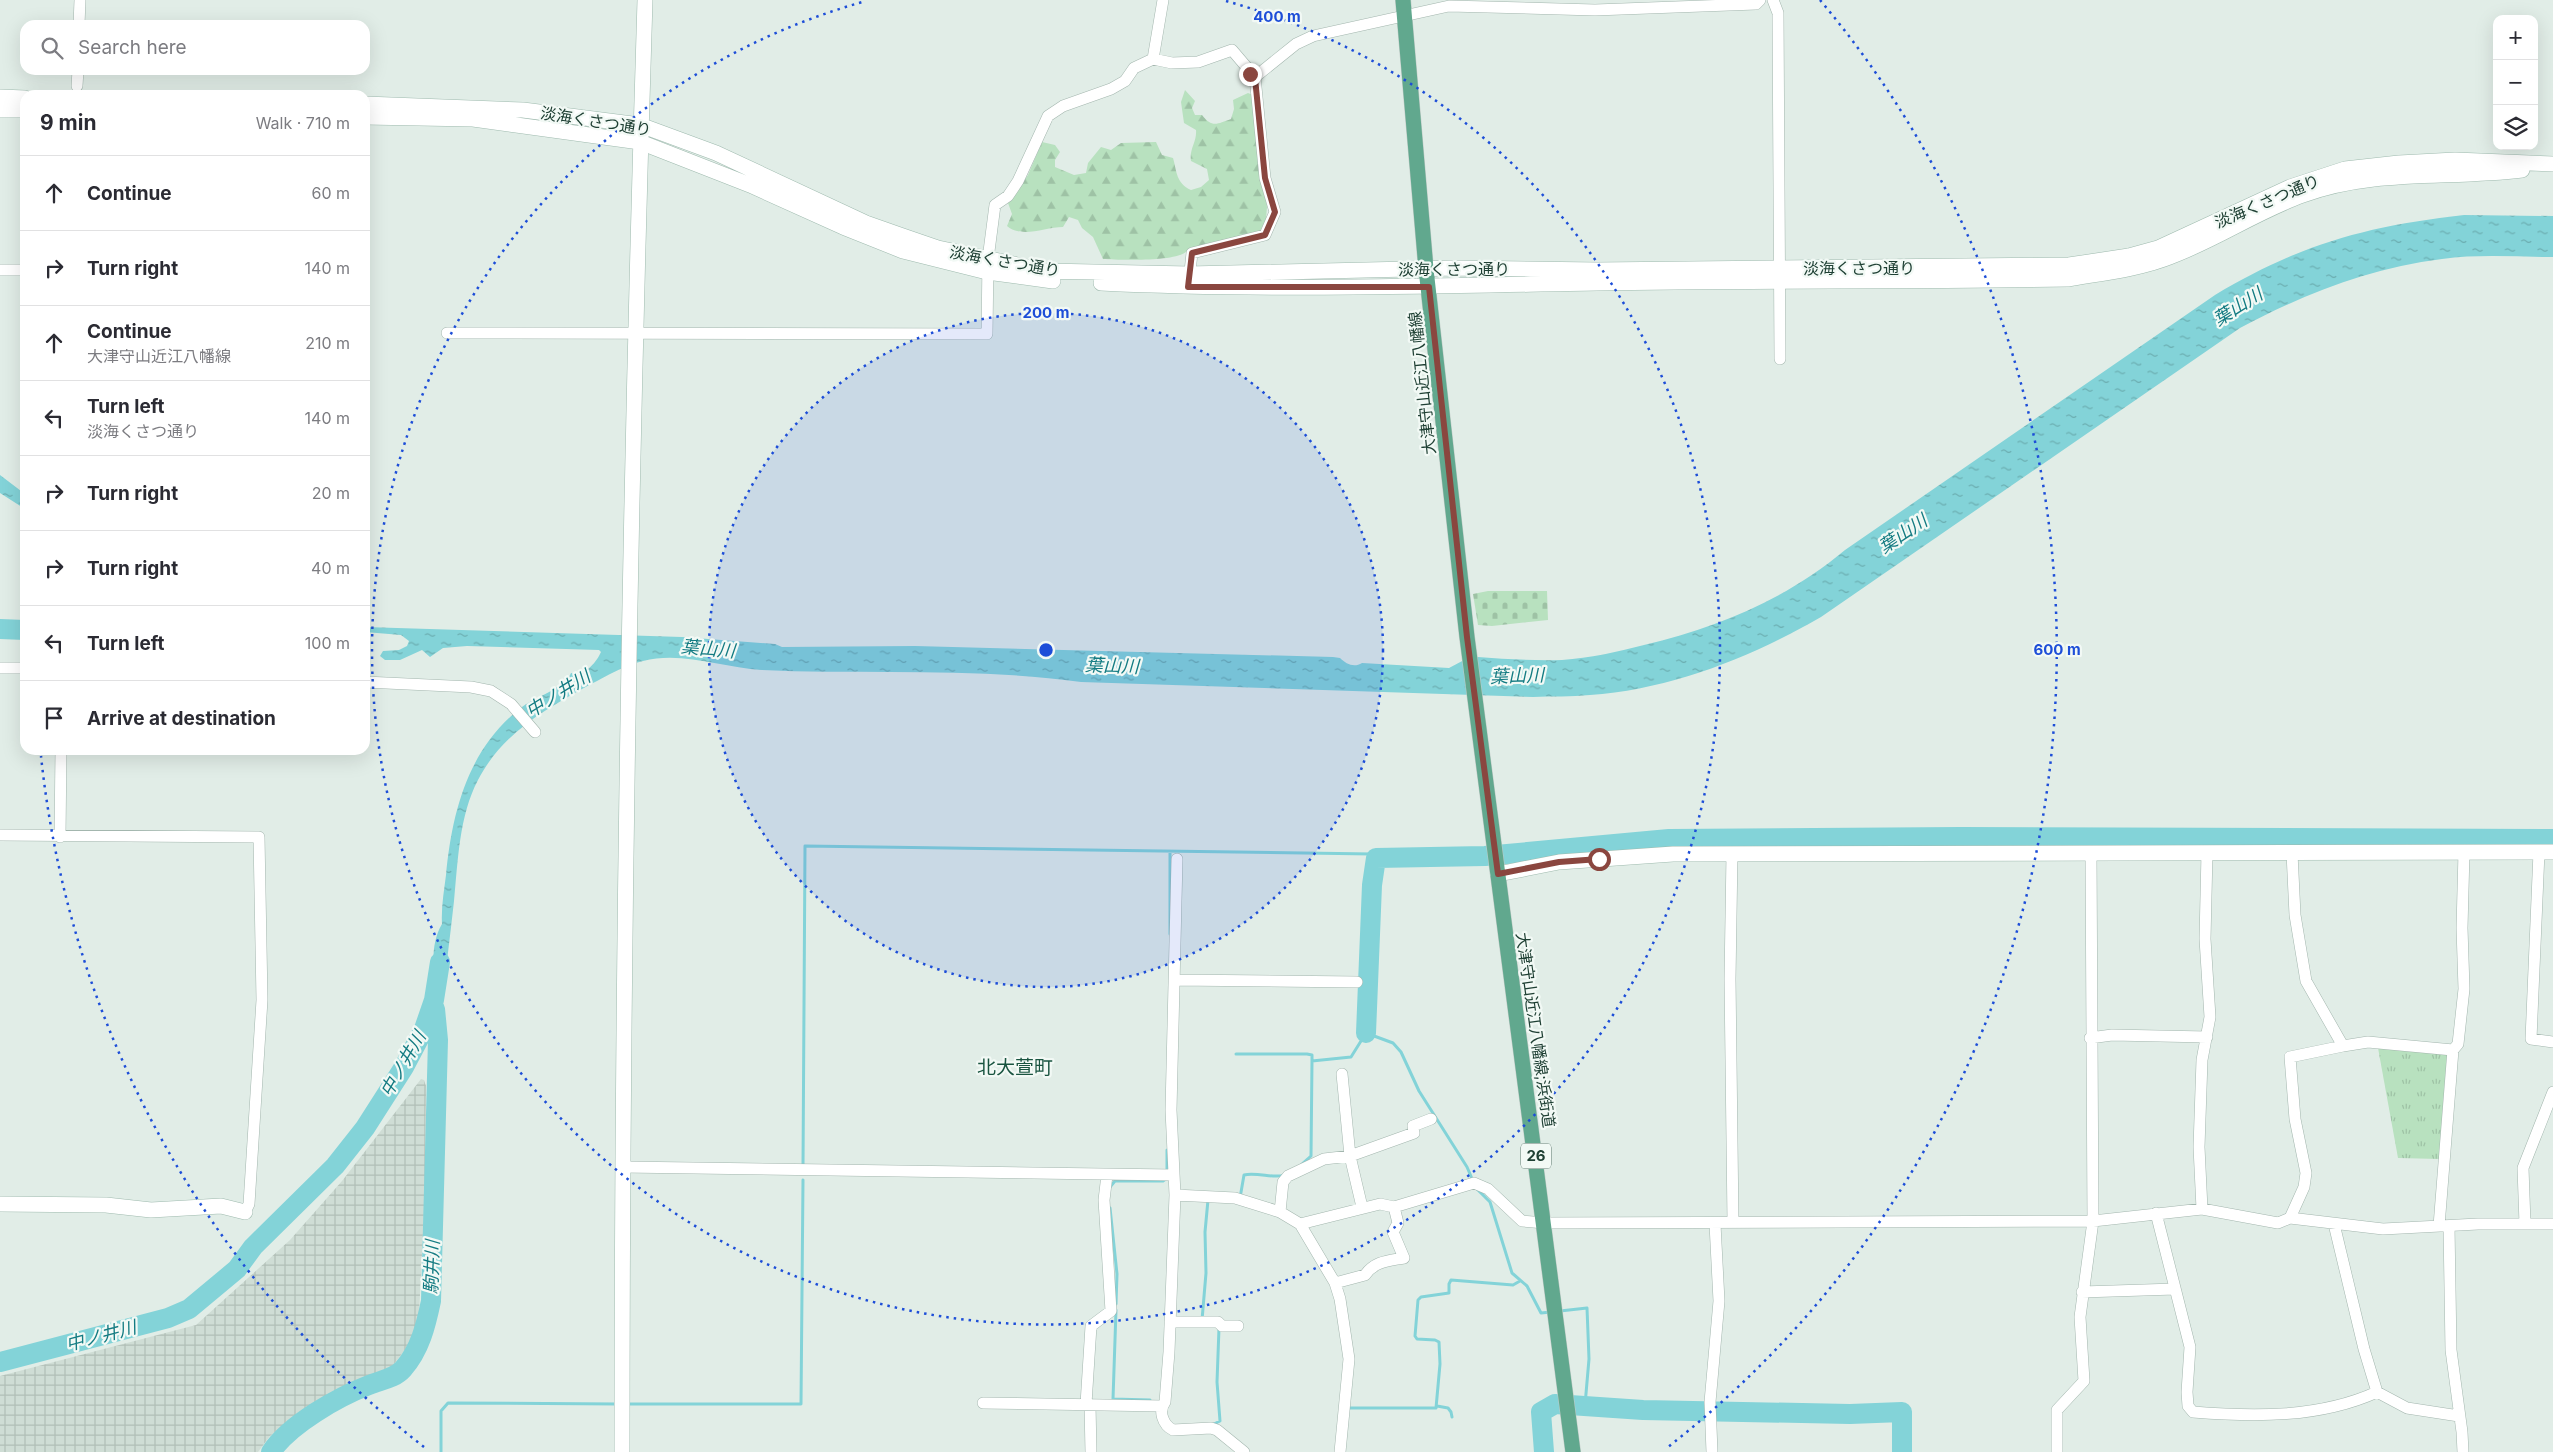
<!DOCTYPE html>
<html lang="en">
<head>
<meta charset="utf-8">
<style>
	:root { --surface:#fff; --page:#f7f7f7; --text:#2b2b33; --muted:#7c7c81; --line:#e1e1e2 }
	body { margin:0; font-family:Inter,"Noto Sans JP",sans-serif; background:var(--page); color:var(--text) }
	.controls { position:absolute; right:15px; top:15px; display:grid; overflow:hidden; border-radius:10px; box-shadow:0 5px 20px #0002 }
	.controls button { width:45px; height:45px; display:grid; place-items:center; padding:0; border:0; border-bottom:1px solid var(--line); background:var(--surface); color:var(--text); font:25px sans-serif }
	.stop { position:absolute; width:15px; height:15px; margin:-11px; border:4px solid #8a463f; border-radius:50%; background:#fff }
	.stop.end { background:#8a463f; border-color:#fff; box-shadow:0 1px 5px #0008 }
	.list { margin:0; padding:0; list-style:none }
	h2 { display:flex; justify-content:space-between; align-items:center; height:65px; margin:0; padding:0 20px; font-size:21px }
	h2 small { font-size:16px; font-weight:400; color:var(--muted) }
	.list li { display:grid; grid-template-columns:32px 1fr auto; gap:15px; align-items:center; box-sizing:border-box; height:75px; padding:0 20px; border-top:1px solid var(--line) }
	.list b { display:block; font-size:19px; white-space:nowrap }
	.list p { margin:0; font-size:16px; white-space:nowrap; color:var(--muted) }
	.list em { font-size:16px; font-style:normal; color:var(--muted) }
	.icon { flex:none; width:28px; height:28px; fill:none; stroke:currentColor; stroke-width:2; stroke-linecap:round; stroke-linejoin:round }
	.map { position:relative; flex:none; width:2553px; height:1452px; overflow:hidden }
	.search { position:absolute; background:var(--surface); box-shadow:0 5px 20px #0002; left:20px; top:20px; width:350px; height:55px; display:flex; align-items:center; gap:12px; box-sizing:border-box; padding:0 18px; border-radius:15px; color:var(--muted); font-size:19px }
	.panel { position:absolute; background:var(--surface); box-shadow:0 5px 20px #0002; left:20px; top:90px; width:350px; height:665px; border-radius:15px }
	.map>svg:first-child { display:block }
</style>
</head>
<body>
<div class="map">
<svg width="2553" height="1452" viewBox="0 0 2553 1452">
	<defs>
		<pattern id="industrial-grid" width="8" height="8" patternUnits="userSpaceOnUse" patternTransform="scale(1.25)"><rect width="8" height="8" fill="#cfddd5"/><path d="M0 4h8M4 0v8" fill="none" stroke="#b1bfb7"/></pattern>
		<pattern id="forest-firs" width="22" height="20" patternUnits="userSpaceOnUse" patternTransform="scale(1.25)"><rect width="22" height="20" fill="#b8e1bf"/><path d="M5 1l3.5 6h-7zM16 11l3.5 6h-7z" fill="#9ec2a5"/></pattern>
		<pattern id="cemetery-stones" width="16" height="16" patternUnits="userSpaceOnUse" patternTransform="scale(1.25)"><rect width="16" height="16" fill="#b8e1bf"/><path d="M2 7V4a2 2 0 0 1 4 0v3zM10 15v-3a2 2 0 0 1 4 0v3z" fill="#9ec2a5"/></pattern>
		<pattern id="park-tufts" width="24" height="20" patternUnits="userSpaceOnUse" patternTransform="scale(1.25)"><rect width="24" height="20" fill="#b8e1bf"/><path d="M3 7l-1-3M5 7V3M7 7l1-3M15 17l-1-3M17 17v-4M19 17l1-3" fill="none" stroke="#9ec2a5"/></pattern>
		<pattern id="water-ripples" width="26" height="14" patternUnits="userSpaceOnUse" patternTransform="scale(1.25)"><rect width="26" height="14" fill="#83d3d8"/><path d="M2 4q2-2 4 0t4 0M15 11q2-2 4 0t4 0" fill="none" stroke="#6badb0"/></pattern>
	</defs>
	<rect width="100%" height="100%" fill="#e1ede7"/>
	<path fill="url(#industrial-grid)" d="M421 1079 424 1080 426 1086 425 1193 419 1315 411 1342 391 1368 340 1389 296 1416 270 1436 258 1452H0V1376L196 1325 290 1240 342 1181Z"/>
	<path fill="url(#forest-firs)" d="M1185 90 1195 101 1192 108 1195 115H1202C1212 128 1217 124 1231 119L1234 109 1233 100 1248 93 1253 95 1267 207 1266 219 1260 231 1187 251C1178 262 1118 260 1103 259L1093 237 1082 228 1078 220 1069 217 1063 227C1045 227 1022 239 1007 226L1012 214 1008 203 1028 175 1042 142 1055 145 1060 152 1055 160V167L1074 175 1086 173 1088 163 1101 147 1111 150 1121 143 1156 142 1162 155 1173 158C1177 172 1176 183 1191 190L1201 187 1209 180 1207 169 1191 161C1189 149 1197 142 1196 130L1184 123 1181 102Z"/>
	<path fill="url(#cemetery-stones)" d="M1488 591H1547L1548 620 1492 626 1478 625 1473 594Z"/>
	<path fill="url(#park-tufts)" d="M2378 1048 2450 1055 2439 1159 2398 1158Z"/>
	<path fill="url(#water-ripples)" d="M2464 215 2553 216V257C2516 257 2478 254 2442 259 2369 268 2304 294 2240 328L1821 617C1751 657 1672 689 1590 695 1571 697 1552 696 1533 697L1081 682C975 667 868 675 762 670 722 668 683 651 643 661 623 666 609 675 591 684 546 709 503 732 478 780 459 816 458 861 454 901 450 938 445 975 441 1011 435 985 427 949 442 924 441 908 444 891 446 875 452 812 468 748 522 707 534 698 566 687 571 673 585 676 596 663 601 652L599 650 467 646 443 648 430 657 422 650 400 660H385L380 656 383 651 399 650 407 646 409 641 401 635 365 632V627L682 637 775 644 782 647 915 646 1333 657 1340 658C1346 664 1354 668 1362 663L1449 668 1466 659 1478 657C1506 659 1534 661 1562 660 1590 658 1617 652 1644 645 1719 627 1785 600 1845 550L2215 295C2300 244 2367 226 2464 215Z
		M0 475 25 494V509L0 493Z"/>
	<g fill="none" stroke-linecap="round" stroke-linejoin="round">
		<path stroke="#83d3d8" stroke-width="3" d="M1170 934V852
			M1236 1054H1307L1312 1055V1061L1351 1057 1366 1033 1393 1043 1401 1052 1419 1091 1467 1167 1473 1181
			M1302 1164 1311 1156 1312 1061
			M803 1166 805 846 1372 854 1376 858
			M1167 1172V1150
			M1110 1187 1115 1181H1163L1167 1178
			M1477 1189 1490 1202 1512 1273 1527 1286 1541 1313 1551 1312
			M1240 1198 1244 1175C1257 1172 1275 1179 1284 1175
			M1110 1208 1117 1274 1116 1304
			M1116 1310 1113 1399 1150 1400
			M1560 1311 1587 1308 1589 1359 1585 1405
			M1202 1320 1206 1273 1205 1232 1208 1200
			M627 1404H801L803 1180
			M1437 1406 1448 1408 1451 1412 1452 1417
			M1348 1408H1436L1440 1364 1439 1342 1435 1340 1417 1339 1415 1336 1418 1300 1421 1297 1449 1293V1284L1451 1280 1513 1285 1520 1281
			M1214 1424 1220 1421 1217 1382 1219 1328
			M441 1452V1411L448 1403 618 1404"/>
		<path stroke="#83d3d8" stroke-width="20" d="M0 629 25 630
			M1366 1033 1372 885 1376 858 1485 856 1669 839 1961 837 2553 839
			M0 1362 168 1318 189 1309 237 1269 253 1247 335 1166 365 1128 404 1067 424 1029 434 1000 440 962
			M271 1452C290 1424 338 1397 369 1385 381 1380 394 1379 403 1369 420 1350 426 1325 431 1301L438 1040 435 1009
			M1544 1452 1541 1412 1555 1404 1643 1410 1850 1414 1902 1412V1452"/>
		<defs>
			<path id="street" d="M1773 0 1778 13 1780 359
				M79 25 80 0
				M1153 59 1163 0
				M1255 77 1296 44 1313 36 1449 6 1595 10 1756 4 1760 0
				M77 86 78 70
				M0 270H25
				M447 333 987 334 988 259 995 205 1008 196 1018 181 1048 116 1063 106 1111 89 1125 81 1134 68 1153 59 1172 63 1198 62 1232 50 1255 77 1265 178 1275 212 1265 235 1192 253 1189 281
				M0 668H25
				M365 682 471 687 491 691 511 704 535 732
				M0 835 259 837 262 1000 249 1204 245 1212
				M60 837 61 750
				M2539 852 2531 1039 2553 1042
				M1732 854 1730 979 1733 1222
				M1177 859 1171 1110 1175 1195 1169 1352 1165 1402C1158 1411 1163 1425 1173 1430L1211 1428 1217 1430 1244 1452
				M1174 980 1357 982
				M2090 1038 2112 1035 2207 1037
				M2343 1046 2368 1042 2453 1050
				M1342 1074 1350 1156 1362 1207
				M623 1167 1173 1175
				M1175 1195 1235 1198 1280 1212 1300 1224 1335 1283 1340 1299 1349 1359 1340 1452
				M2202 1209 2199 1147 2202 1060 2210 1017 2205 939 2207 853
				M1280 1212 1283 1182 1288 1176 1324 1159 1350 1156 1414 1133 1413 1126 1431 1119
				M2156 1213 2190 1347 2187 1392 2188 1406 2193 1412C2254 1417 2320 1418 2377 1392L2407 1408 2459 1416
				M2290 1218 2304 1187 2306 1173 2295 1119 2290 1057 2343 1046 2306 981 2295 915 2292 853
				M1300 1224 1380 1204 1394 1207 1474 1183 1488 1189 1522 1221 1545 1223 2093 1221 2202 1209 2278 1223 2290 1218 2383 1229 2478 1224H2553
				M2334 1224 2364 1349 2377 1392
				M2525 1224 2523 1168 2553 1092
				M2439 1226 2453 1050 2458 1044 2464 989 2462 928 2464 852
				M2449 1226 2451 1350 2462 1432 2463 1452
				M1335 1283 1365 1275C1375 1261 1388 1261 1404 1258L1393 1232 1398 1223 1394 1207
				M2082 1292 2175 1289
				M1170 1322H1218L1222 1326H1238
				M983 1403 1162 1406
				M1086 1404 1091 1326 1111 1311 1104 1200 1107 1175
				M1090 1405 1091 1452
				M1712 1452 1710 1402 1719 1301 1715 1224
				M2057 1452V1410L2084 1381 2080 1317 2093 1221 2091 854"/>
			<path id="secondary" d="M0 97 25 98
				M365 104 523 110 640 125 716 153 866 223 903 236 938 248 1046 271 1189 274 1452 268 1597 270 2069 265 2129 256 2158 248 2290 187 2345 169 2399 163 2455 160 2553 164
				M0 110H25
				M365 117 473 119 640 142 750 185 843 227 903 251 987 272 1053 281
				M1101 283C1266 291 1431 286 1597 283 1754 280 1911 282 2068 279 2103 273 2140 269 2172 256 2217 239 2258 211 2303 195 2374 169 2449 179 2522 170
				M1498 874 1559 862 1673 854 2553 852
				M0 1204 106 1205 151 1210 221 1206 245 1212
				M622 1452C622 968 630 484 645 0"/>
			<path id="primary" d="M1403 0 1426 269 1467 637 1573 1452"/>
		</defs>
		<use href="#street" stroke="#a3b6ae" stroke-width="12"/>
		<use href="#secondary" stroke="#9ebaae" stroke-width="16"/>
		<use href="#primary" stroke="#c0cac6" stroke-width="16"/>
		<use href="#street" stroke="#fff" stroke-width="11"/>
		<use href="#secondary" stroke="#fff" stroke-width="15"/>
		<use href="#primary" stroke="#61a88e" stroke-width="15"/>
	</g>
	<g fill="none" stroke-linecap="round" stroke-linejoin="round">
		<path stroke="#8a463f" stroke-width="6" d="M1250 74 1255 78 1265 178 1275 212 1265 235 1192 253 1188 287H1429L1467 637 1498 874 1559 862 1599 859"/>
	</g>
	<circle cx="1046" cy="650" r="337" fill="#1d4ed8" fill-opacity=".12"/>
	<g fill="none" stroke="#1d4ed8" stroke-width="2.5" stroke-dasharray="2.5 5">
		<circle cx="1046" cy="650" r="337"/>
		<path d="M1226 1A674 674 0 1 1 866 1"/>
		<path d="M424 1447A1011 1011 0 0 1 41 756M1820 0A1011 1011 0 0 1 1668 1447"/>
	</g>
	<g text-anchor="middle" stroke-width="4.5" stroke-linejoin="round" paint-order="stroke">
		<rect fill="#f2f9f5" stroke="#5e786e" stroke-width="1" x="1521" y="1143.5" width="30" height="25" rx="4"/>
		<g font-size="15" font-weight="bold" fill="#1f4034">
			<text x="1536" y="1161">26</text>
		</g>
		<g font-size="16" fill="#1f4034" stroke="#f2f9f5">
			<text transform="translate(596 121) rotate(9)" y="6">淡海くさつ通り</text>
			<text transform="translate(2267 201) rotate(-23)" y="6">淡海くさつ通り</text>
			<text transform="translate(1005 261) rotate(10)" y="6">淡海くさつ通り</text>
			<text x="1859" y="274">淡海くさつ通り</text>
			<text x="1454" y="275">淡海くさつ通り</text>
			<text transform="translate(1422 383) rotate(-96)" y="6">大津守山近江八幡線</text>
			<text transform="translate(1536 1030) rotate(82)" y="6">大津守山近江八幡線;浜街道</text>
		</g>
		<g font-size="18" font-style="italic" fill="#137b82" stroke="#f2f9f5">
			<text transform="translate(2238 307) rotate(-32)" y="6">葉山川</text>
			<text transform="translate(1903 534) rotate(-34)" y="6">葉山川</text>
			<text transform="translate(708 649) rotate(5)" y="6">葉山川</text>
			<text transform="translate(1112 666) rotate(2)" y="6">葉山川</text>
			<text transform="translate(1517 676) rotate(-2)" y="6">葉山川</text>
			<text transform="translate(558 694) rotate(-32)" y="6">中ノ井川</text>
			<text transform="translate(403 1064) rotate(-60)" y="6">中ノ井川</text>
			<text transform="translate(432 1267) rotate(-88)" y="6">駒井川</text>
			<text transform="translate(101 1336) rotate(-15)" y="6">中ノ井川</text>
		</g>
		<g font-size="19" fill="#195440" stroke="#f2f9f5">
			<text x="1015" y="1074">北大萱町</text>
		</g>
	</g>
	<circle cx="1046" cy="650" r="8" fill="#1d4ed8" stroke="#f2f9f5" stroke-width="2.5"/>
	<g font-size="15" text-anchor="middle" font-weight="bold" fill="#1d4ed8" stroke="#f2f9f5" stroke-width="4.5" stroke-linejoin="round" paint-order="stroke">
		<text x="1277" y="22">400 m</text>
		<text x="1046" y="318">200 m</text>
		<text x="2057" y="655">600 m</text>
	</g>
</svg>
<div class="controls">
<button>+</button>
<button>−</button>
<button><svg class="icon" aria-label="layers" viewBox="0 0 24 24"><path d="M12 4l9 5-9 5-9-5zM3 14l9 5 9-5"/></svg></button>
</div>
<div class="stop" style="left:1599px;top:859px"></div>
<div class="stop end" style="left:1250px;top:74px"></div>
<div class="search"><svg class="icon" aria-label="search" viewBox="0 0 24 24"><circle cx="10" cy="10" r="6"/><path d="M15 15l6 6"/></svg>Search here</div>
<section class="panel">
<h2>9 min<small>Walk · 710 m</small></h2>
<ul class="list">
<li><svg class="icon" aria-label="ahead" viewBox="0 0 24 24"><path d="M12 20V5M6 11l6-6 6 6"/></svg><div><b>Continue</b></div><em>60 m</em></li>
<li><svg class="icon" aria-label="right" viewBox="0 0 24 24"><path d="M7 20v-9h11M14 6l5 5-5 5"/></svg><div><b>Turn right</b></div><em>140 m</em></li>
<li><svg class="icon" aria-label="ahead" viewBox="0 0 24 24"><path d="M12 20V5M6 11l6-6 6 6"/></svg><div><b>Continue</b><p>大津守山近江八幡線</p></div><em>210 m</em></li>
<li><svg class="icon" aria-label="left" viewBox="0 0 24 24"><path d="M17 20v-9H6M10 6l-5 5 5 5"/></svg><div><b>Turn left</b><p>淡海くさつ通り</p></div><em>140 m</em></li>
<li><svg class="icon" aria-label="right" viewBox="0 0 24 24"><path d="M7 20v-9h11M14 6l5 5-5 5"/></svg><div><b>Turn right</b></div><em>20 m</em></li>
<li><svg class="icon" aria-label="right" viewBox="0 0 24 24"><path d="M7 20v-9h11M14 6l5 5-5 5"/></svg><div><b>Turn right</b></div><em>40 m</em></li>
<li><svg class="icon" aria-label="left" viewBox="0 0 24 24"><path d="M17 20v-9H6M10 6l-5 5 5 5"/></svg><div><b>Turn left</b></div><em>100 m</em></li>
<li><svg class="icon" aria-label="arrive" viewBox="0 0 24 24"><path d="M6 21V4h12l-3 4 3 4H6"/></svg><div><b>Arrive at destination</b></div></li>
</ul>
</section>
</div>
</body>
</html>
